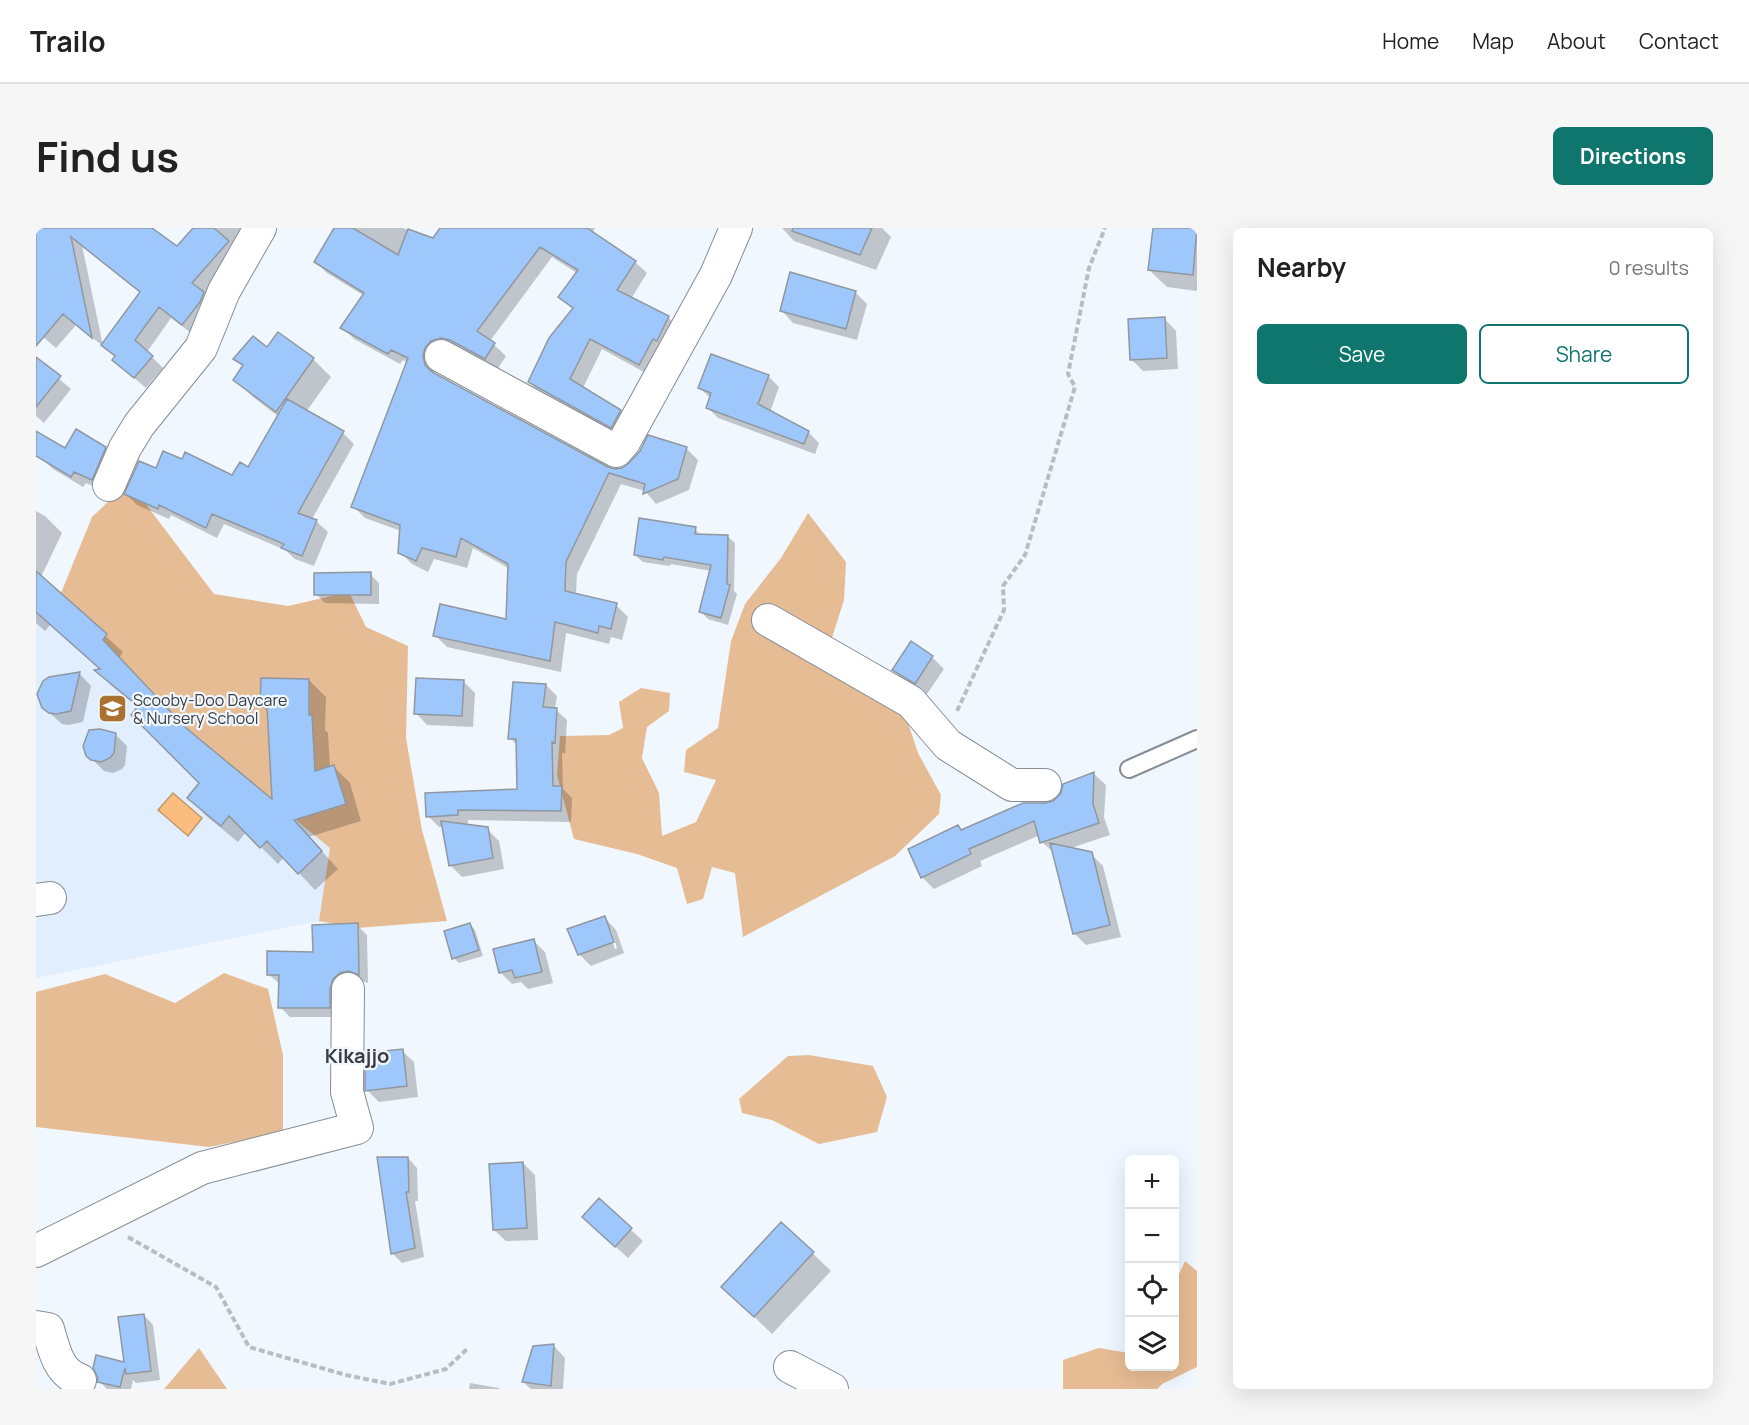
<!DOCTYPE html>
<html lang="en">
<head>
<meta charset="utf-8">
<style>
	:root { --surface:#fff; --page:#f6f6f6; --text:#222; --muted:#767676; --line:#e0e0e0; --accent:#0f766e }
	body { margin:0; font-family:Manrope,sans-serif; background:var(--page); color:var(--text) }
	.controls { position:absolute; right:18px; bottom:18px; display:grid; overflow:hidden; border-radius:9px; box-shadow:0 6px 24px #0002 }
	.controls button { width:54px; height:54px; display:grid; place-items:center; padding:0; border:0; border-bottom:2px solid var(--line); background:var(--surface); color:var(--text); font:30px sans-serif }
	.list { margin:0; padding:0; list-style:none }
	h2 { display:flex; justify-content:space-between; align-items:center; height:78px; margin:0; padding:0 24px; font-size:26px }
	h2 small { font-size:20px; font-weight:400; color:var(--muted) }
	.actions { display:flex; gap:12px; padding:18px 24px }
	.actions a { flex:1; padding:14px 0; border:2px solid var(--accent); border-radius:9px; text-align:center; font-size:21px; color:var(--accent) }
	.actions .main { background:var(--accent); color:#fff }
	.icon { flex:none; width:33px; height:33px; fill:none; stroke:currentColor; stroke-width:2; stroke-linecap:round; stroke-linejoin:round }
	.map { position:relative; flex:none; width:1161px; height:1161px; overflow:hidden; border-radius:9px }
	header { display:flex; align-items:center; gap:36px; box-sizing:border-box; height:84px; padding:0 30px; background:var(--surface); border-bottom:2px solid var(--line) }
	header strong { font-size:28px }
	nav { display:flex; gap:33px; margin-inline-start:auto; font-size:21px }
	.intro { display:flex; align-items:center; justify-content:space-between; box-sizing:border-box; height:144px; padding:0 36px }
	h1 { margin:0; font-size:42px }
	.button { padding:15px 27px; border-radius:9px; background:var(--accent); color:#fff; font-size:21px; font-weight:700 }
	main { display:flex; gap:36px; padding:0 36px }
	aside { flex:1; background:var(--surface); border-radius:9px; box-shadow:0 6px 24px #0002 }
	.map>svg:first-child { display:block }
</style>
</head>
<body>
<header>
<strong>Trailo</strong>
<nav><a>Home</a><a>Map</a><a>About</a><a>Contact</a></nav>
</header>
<div class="intro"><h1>Find us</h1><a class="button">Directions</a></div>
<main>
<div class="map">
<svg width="1161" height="1161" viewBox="0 0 1161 1161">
	<rect width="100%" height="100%" fill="#f1f7fe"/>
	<path fill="#e1eefd" d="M0 356 305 606 283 693 0 750Z"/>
	<path fill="#e6bc94" d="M93 254 178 366 252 378 313 364 330 399 372 418 370 510 386 602 411 693 321 700 283 693 294 620 157 508 67 412 71 406 25 365 56 289Z
		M772 285 810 334 808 372 794 416 824 436 845 437 864 471 882 525 905 567 903 586 859 628 707 709 699 645 676 639 667 671 651 676 641 640 601 626 538 611 521 547 524 508 573 507 587 500 583 474 605 460 634 465 633 483 611 499 606 530 623 565 626 608 660 594 680 552 648 544 650 522 682 500 695 413 709 376 745 330Z
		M188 745 232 761 247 827V904L173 919 0 899V764L69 746 139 775Z
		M773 827 837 838 851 869 841 904 783 916 736 892 706 885 703 871 752 828Z
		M1149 1033 1161 1043V1139L1126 1156 1121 1161H1027V1132L1063 1120 1093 1125 1094 1138H1138L1139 1055Z
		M163 1120 191 1161H128Z"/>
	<path fill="#fabd7e" stroke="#c0976c" stroke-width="1.5" d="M137 565 166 590 152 608 122 582Z"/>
	<path fill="#0003" fill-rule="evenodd" d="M0 0H113L142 20 159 0H223L213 15 168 66 179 77 159 108 135 90 111 124 127 140 110 160 90 143 80 130 67 117 105 65 46 17 67 118 40 97 20 120 0 103Z
		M299 0H367L397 12 406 0H559L556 6 599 34 611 45 595 71 632 89 644 101 615 148 566 121 547 160 584 183 596 194 587 210 505 166 493 154 538 82 524 68 541 45 516 29 454 113 470 128 461 142H398L400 148 571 240 578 242 587 241 605 224 613 209 651 221 662 232 653 262 620 276 609 263 585 256 541 346 540 367 580 377 592 389 586 412 575 409 573 416 530 405 525 444 411 419 399 407 471 393 474 341 437 320 431 340 398 331 392 344 376 336 364 324 365 303 329 290 317 278 372 135 367 132 364 136 318 111 306 99 327 67 291 45 279 33Z
		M746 0H846L855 9 840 42 758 13Z
		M1118 0H1161V63L1131 59 1113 42Z
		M819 64 831 76 821 112 757 95 746 83Z
		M1129 91 1140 103 1142 141 1107 143 1095 131Z
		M242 106 277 131 295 149 270 184 307 205 318 216 276 291 280 293 292 304 278 338 259 331 249 322 188 296 181 310 135 287 133 291 101 277 90 266 121 242 196 249 213 241 243 189 217 169 199 151 208 139 199 131 231 121Z
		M0 131 35 161 8 195 0 188Z
		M732 148 743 159 734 184 772 204 783 215 779 226 682 190 671 179 675 171 664 160Z
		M69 220 81 232 68 263 50 255 47 259 17 241 5 230 29 222Z
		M0 283 9 288 26 305 5 349 87 424 83 430 153 505 237 574 233 485 226 478 273 452 290 469 289 502 292 505 294 539 297 538 314 555 325 593 273 609 302 641 279 662 248 629 242 636 210 604 202 614 169 587 153 570 165 555 103 480 77 459 61 443H66L14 397 9 403 0 395Z
		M659 301 665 307 691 308 699 315 698 363 701 366 692 397 672 391 665 384 675 343 635 336 634 338 607 334 599 327Z
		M334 346 343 355V376L289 375 280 366Z
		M896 429 908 441 891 466 869 454 858 442Z
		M44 446 55 458 47 494 32 497 26 496 7 479 14 451Z
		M427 453 439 465 437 499 391 497 380 485Z
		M510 457 521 468 519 481 531 492 529 525H526L527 561 536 570 535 594 432 592V598L451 601 463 613 468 641 426 649 414 637 407 599H403L392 588 482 562V518L474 510Z
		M54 504 79 506 91 518 89 537 86 541 77 545 68 543 56 531 49 523V513Z
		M1058 546 1070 557 1068 589 1074 607 1032 621 1055 626 1067 638 1085 709 1050 717 1039 706 1018 625 1006 614 1004 607 944 633 946 638 898 661 886 649 926 603 1018 574 1026 566 1028 557Z
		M569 690 580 702 588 725 555 738 543 726ZM572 702H575L581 720 579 721Z
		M434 696 439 702 447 728 423 735 418 730Z
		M321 697 331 707 332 755 322 752 303 789H254L244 779V756L232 746 279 725Z
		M498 713 509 724 517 755 492 761 485 754 476 756 464 744Z
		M366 823 378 834 382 869 343 874 331 862Z
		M372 930 381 940 382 973H379L388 1029 366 1035 356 1025Z
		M487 935 499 947 502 1012 470 1013 458 1002Z
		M563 972 607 1013 592 1030 560 1001Z
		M746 996 795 1043 736 1106 705 1076Z
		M108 1087 117 1097 124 1152 100 1155 97 1152 95 1161H71L63 1153 90 1136Z
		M518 1118 529 1130 527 1161H495L487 1154Z
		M434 1155 463 1160 464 1161H433Z"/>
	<path fill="#9ec8fb" stroke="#9097a0" stroke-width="1.5" d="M0 0H116L141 18 157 0H178L193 13 156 55 168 64 164 74 146 97 123 79 99 112 117 128 98 150 76 132 79 128 65 117 104 64 35 9 56 110 27 86 0 118Z
		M298 0H317L362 27 372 1 397 10 404 0H551L600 33 581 62 633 88 621 113 617 111 603 137 554 111 534 151 585 182 575 200 492 154 513 110 537 80 522 69 542 42 504 19 441 103 459 115 449 131 414 112 405 110 395 113 389 120 387 128 389 137 396 144 572 239 579 241 586 240 593 235 604 223 612 207 651 219 642 251 607 266 609 256 573 245 530 334 529 363 581 375 575 401 563 398 562 405 519 394 514 433 397 408 404 376 470 391 472 336 425 310 420 329 386 320 380 333 362 325 364 297 315 279 372 130 355 122 352 126 304 100 328 65 278 34Z
		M757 0H836L824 27 756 3Z
		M1117 0H1161L1157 47 1112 42Z
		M754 44 820 63 810 101 744 83Z
		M1129 89 1131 130 1094 132 1092 91Z
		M242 104 278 130 240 184 197 152 207 137 197 131 217 108 231 119Z
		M675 126 733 147 722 176 773 203 768 216 670 180 675 165 662 160Z
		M0 129 25 148 0 179Z
		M251 171 308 203 262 285 281 292 266 328 245 320 248 316 176 286 170 300 123 277 122 281 88 266 103 233 120 240 127 223 146 231 149 224 196 247 204 234 212 239Z
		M40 201 70 219 56 252 38 244 35 249 0 228V203L29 220Z
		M603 290 660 299 659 306 692 307 691 356 694 357 685 390 663 384 675 337 628 329 627 332 598 327Z
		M0 343 71 406 67 412 150 500 236 571 231 479H224L225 450 273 451V487H276L279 543 298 537 310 576 258 592 286 623 262 646 231 613 224 620 193 588 185 598 151 570 163 555 95 487 102 478 58 442 64 441 0 384Z
		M335 344V367H278V345Z
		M875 413 897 428 879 456 856 442Z
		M44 444 35 483 20 486 13 485 6 480 1 466 7 453 13 449Z
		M380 450 428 452 426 488 378 486Z
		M477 454 510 456 507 479 521 480 519 515 516 514 517 558H526L525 583 422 582V587L390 589 389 565 481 561 480 511H472Z
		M64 501 80 505 78 525 74 530 65 534 55 532 50 528 47 518 53 502Z
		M1058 544 1057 576 1063 595 1004 615 998 593 933 621 935 626 885 650 872 621 922 597 925 602 987 575H1009L1017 573 1025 565 1027 556Z
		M405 593 452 599 457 630 413 638Z
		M1014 615 1056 624 1074 697 1037 706Z
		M569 688 578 714 542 727 531 701Z
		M322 695 323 747 312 743 304 745 297 751 294 761V780H242L243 747H231V723L277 724 276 697Z
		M434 695 443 722 416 731 408 703Z
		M498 711 506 744 479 750 476 742 463 745 457 721Z
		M367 821 371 858 329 863V825Z
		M341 929H372L373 964H370L379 1020 355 1026Z
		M487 934 491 1000 457 1002 453 936Z
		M563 970 596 1000 579 1019 546 989Z
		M745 994 778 1024 718 1089 685 1059Z
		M108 1086 115 1143 90 1146 89 1140 84 1159 61 1154 62 1150 57 1140 60 1127 88 1134 82 1089Z
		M518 1116 515 1158 486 1154 497 1118Z"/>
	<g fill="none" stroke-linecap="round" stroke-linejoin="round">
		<defs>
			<path id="lane" d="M1093 541 1161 511"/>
			<path id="street" d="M405 128 580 223 588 214 680 47 700 0
				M73 257 89 220 103 197 165 120 188 63 224 0
				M732 392 875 474 912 517 976 557H1009
				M0 672 14 670
				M0 1023 166 940 321 900 311 864 312 761
				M0 1099 12 1101C18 1121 22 1145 44 1152
				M754 1139 796 1161"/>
		</defs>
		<use href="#lane" stroke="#868d95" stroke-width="20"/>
		<use href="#street" stroke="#868d95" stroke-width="34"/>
		<path stroke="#b8bdc3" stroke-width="4" stroke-dasharray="6 3" stroke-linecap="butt" d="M921 483 968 382 967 358 989 327 1039 159 1032 146 1053 40 1069 0
			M92 1009 180 1059 213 1119 310 1147 354 1156 410 1141 431 1121"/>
		<use href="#lane" stroke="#fff" stroke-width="16"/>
		<use href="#street" stroke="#fff" stroke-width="32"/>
	</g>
	<defs>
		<symbol id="school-square" viewBox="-11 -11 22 22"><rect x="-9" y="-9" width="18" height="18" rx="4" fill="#ab7130" stroke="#f1f7fe"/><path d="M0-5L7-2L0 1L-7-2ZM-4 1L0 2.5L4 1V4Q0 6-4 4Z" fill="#fff"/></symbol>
	</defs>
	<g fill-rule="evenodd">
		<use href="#school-square" x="60" y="464" width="33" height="33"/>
	</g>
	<g text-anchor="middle" stroke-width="4.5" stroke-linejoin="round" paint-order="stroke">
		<g font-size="16" fill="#3a3d41" stroke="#f1f7fe" text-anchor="start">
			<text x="97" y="478">Scooby-Doo Daycare<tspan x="97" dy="18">&amp; Nursery School</tspan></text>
		</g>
		<g font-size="20" font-weight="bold" fill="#3a3d41" stroke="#f1f7fe">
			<text x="321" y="835">Kikajjo</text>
		</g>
	</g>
</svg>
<div class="controls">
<button>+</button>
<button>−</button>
<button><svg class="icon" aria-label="locate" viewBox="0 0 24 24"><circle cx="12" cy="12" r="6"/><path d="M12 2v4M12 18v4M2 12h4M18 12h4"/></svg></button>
<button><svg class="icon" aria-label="layers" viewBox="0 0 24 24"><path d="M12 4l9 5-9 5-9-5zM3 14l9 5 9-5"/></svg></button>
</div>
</div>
<aside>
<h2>Nearby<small>0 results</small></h2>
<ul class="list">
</ul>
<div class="actions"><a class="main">Save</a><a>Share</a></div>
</aside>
</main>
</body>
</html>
